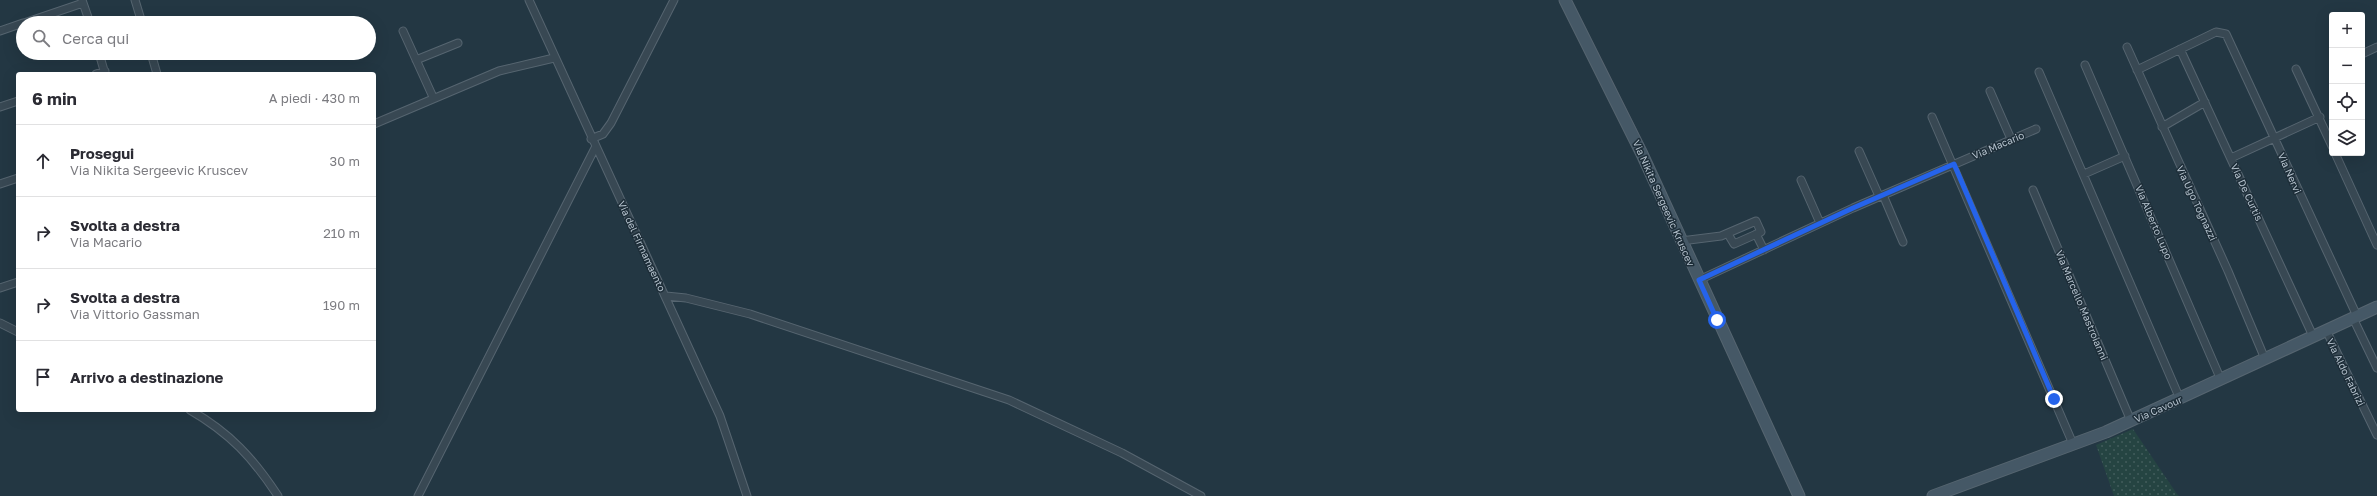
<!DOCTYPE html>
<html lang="it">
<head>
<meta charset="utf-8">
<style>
	:root { --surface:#fff; --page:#f2f2f3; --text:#2b2b33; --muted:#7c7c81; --line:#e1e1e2 }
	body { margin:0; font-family:"Golos Text",sans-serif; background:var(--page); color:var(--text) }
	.controls { position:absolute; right:12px; top:12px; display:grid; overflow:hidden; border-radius:4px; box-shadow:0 4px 16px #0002 }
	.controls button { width:36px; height:36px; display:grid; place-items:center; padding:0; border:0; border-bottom:1px solid var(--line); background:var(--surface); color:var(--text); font:20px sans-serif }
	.stop { position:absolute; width:12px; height:12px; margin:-9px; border:3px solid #2563eb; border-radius:50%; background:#fff }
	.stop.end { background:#2563eb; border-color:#fff; box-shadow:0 1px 4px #0008 }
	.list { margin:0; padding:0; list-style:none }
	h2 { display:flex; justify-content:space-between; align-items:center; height:52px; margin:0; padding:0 16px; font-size:17px }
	h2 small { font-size:13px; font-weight:400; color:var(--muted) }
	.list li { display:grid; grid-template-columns:26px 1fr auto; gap:12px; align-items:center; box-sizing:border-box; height:72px; padding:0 16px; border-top:1px solid var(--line) }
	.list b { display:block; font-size:15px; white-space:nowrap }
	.list p { margin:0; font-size:13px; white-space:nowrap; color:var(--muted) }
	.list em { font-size:13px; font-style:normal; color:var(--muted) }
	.icon { flex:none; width:22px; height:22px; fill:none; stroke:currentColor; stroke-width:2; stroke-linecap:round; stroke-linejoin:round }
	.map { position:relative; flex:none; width:2377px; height:496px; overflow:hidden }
	.search { position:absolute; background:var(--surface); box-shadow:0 4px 16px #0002; left:16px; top:16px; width:360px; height:44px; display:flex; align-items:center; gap:10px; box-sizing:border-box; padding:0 14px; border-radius:22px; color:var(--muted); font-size:15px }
	.panel { position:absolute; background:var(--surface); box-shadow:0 4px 16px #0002; left:16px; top:72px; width:360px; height:340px; border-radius:4px }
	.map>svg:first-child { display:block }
</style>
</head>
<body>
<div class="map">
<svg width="2377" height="496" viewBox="0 0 2377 496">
	<defs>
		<pattern id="grass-dots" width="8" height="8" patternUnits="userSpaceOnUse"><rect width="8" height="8" fill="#254442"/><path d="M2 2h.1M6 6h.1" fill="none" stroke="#425d5c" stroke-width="1.8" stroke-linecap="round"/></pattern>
	</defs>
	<rect width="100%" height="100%" fill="#233743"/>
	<path fill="url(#grass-dots)" d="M2133 429 2177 494 2179 496H2114L2096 445Z"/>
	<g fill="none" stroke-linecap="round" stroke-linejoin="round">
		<defs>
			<path id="street" d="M82 0 90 23
				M135 0 142 23
				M529 0 720 416 747 496
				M24 23 83 3
				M0 31 23 23
				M403 31 433 97
				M2127 47 2228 271 2265 359
				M2180 49 2313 336
				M99 53 105 74
				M151 53 157 74
				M2362 54 2377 47
				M416 60 458 43
				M2085 65 2221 380
				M2296 69 2332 146
				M2137 70 2216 32 2226 34 2357 316
				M2039 72 2180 399
				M96 74 105 71
				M1990 91 2011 139
				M0 107 18 101
				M1932 117 2073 444
				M374 124 499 71 554 58
				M2162 127 2205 102
				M591 139 603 134 611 123 674 0
				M1859 151 1879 196
				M2335 153 2377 245
				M2231 158 2320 117
				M2084 174 2125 156
				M1801 180 1820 223
				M0 184 18 178
				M2033 190 2131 421
				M1883 195 1903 242
				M1756 234 1764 250
				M1681 241 1721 236 1756 221 1761 232 1734 244 1728 234
				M1699 280 1853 208 2036 129
				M0 288 18 282
				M666 296 686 298 750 314 1009 400 1122 453 1201 496
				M2353 318 2377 368
				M0 323 18 332
				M2326 330 2377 435
				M190 410C230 433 253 458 278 496
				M418 496 595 148"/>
			<path id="secondary" d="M1565 0 1642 154 1799 496
				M1933 496 2106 432 2377 307"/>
		</defs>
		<use href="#street" stroke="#566570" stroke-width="9"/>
		<use href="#secondary" stroke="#566570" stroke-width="13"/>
		<use href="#street" stroke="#384853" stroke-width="7"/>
		<use href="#secondary" stroke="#455866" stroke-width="11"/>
	</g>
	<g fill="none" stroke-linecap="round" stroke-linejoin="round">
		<path stroke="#2563eb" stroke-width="5" d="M1717 320 1699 280 1853 208 1954 164 2054 399"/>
	</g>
	<g text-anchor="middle" stroke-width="3" stroke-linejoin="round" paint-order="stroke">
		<g font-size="10" fill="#b5c2cd" stroke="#1d2d38">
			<text transform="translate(1998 145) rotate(-23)" y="4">Via Macario</text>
			<text transform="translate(2290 173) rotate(66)" y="4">Via Nervi</text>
			<text transform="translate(2247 192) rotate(65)" y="4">Via De Curtis</text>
			<text transform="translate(1664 203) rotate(66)" y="4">Via Nikita Sergeevic Kruscev</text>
			<text transform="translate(2197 203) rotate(65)" y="4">Via Ugo Tognazzi</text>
			<text transform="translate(2154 222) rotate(67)" y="4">Via Alberto Lupo</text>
			<text transform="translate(642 246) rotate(65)" y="4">Via del Firmamaento</text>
			<text transform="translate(2082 305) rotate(67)" y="4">Via Marcello Mastroianni</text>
			<text transform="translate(2346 372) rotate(64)" y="4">Via Aldo Fabrizi</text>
			<text transform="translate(2158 409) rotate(-24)" y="4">Via Cavour</text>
		</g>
	</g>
</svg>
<div class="controls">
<button>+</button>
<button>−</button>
<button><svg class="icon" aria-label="locate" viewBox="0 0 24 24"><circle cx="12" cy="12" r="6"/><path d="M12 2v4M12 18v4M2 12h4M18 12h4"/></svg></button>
<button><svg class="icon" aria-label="layers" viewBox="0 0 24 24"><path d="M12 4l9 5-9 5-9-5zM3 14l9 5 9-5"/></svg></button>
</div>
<div class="stop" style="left:1717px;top:320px"></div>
<div class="stop end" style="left:2054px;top:399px"></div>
<div class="search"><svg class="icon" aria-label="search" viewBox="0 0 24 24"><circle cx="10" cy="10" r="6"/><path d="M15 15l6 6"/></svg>Cerca qui</div>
<section class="panel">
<h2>6 min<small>A piedi · 430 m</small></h2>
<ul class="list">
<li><svg class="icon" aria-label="ahead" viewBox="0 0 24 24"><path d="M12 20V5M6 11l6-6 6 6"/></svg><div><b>Prosegui</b><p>Via Nikita Sergeevic Kruscev</p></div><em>30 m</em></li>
<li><svg class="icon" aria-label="right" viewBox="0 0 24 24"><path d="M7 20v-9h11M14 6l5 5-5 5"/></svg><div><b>Svolta a destra</b><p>Via Macario</p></div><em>210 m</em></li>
<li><svg class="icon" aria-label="right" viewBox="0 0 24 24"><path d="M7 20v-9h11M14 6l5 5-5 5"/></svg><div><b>Svolta a destra</b><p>Via Vittorio Gassman</p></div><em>190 m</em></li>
<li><svg class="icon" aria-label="arrive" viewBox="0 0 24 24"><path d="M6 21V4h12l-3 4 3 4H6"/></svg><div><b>Arrivo a destinazione</b></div></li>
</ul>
</section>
</div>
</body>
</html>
